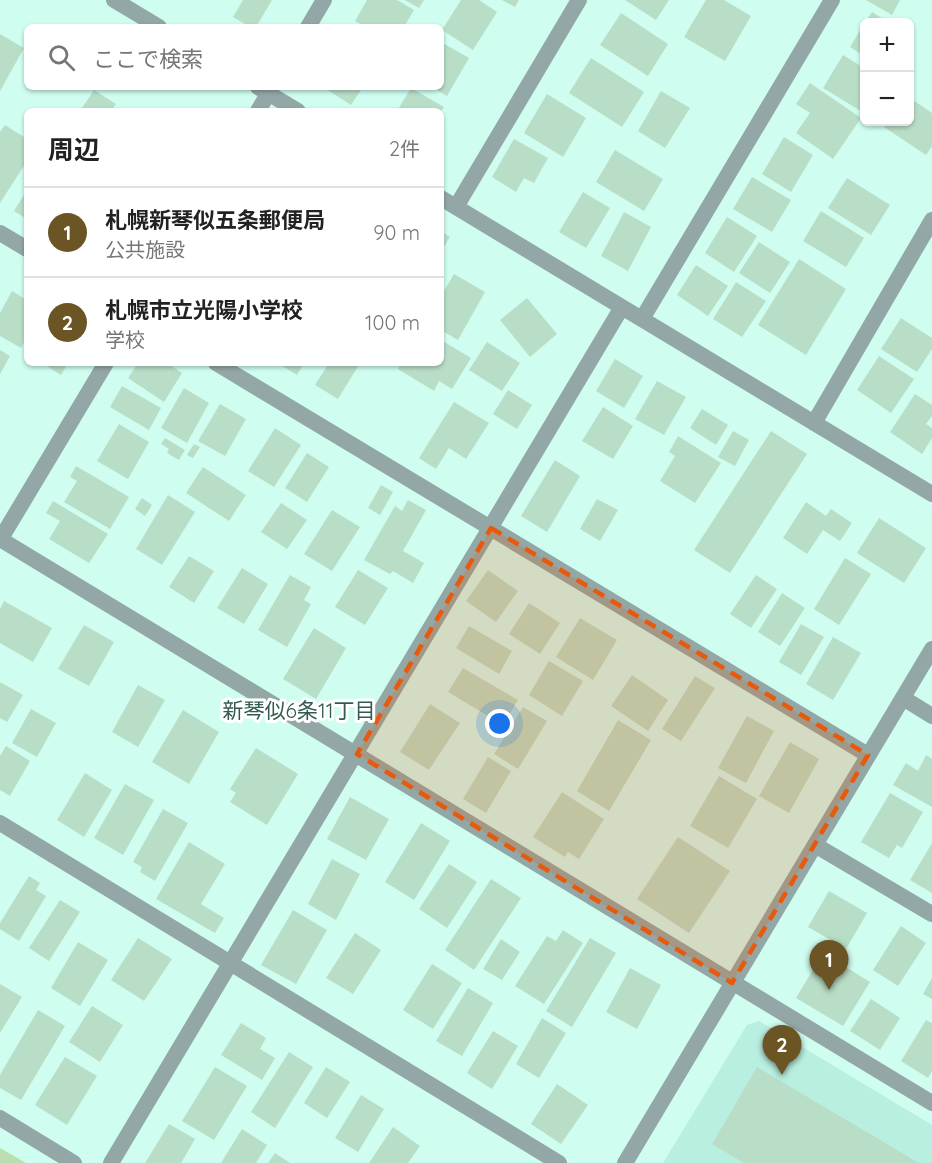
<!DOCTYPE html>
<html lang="ja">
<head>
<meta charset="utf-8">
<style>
	:root { --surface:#fff; --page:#f2f2f2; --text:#222; --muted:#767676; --line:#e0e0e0; --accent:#6c5525 }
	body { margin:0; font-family:Quicksand,"Noto Sans JP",sans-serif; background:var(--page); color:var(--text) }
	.controls { position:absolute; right:18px; top:18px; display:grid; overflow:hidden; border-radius:9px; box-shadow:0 2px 4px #0004 }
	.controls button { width:54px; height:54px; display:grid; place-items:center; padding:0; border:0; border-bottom:2px solid var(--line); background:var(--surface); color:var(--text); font:30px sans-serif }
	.you { position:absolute; left:500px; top:724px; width:21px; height:21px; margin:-15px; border:4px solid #fff; border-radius:50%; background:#1a73e8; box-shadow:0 0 0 9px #1a73e833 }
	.badge { display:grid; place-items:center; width:39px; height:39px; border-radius:50%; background:var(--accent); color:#fff; font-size:20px; font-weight:700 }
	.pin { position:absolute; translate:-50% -50px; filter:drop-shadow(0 2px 3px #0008) }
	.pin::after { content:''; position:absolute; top:32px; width:21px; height:18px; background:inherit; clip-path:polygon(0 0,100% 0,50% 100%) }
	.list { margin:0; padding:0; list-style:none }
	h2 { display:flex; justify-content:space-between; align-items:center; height:78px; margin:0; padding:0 24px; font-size:26px }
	h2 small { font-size:20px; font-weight:400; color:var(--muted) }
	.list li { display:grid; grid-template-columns:39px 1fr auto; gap:18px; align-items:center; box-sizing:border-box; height:90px; padding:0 24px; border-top:2px solid var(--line) }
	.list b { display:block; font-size:22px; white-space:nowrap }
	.list p { margin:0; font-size:20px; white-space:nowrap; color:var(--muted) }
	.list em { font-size:20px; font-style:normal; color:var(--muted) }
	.icon { flex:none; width:33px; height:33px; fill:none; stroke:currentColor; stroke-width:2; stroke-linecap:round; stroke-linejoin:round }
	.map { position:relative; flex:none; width:932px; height:1163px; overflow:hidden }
	.search { position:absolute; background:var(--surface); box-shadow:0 2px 4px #0004; left:24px; top:24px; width:420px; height:66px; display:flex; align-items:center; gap:15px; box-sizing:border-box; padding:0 21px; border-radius:9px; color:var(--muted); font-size:22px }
	.panel { position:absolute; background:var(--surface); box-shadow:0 2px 4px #0004; left:24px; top:108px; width:420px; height:258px; border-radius:9px }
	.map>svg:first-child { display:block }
</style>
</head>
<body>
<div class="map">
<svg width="932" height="1163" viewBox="0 0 932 1163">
	<rect width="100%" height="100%" fill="#cffdf0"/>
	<path fill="#b9efe1" d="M759 1021 932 1125V1163H663L747 1025Z"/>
	<path fill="#b9dfb0" d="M0 1148 26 1163H0Z"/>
	<path fill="#b9dec7" d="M243 0H272L256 27H250L233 17Z
		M367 0H397L414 10 404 27H366L355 21Z
		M405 0H424L419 8Z
		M461 0H479L497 12 473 50 442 30Z
		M502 0H519L515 7Z
		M625 0H669L656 20Z
		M706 0H724L751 16 725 61 684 37Z
		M866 0H900L892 15Z
		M872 12 888 22H865Z
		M621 13 668 44 648 76 600 45Z
		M864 24V56L850 47Z
		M0 34 24 48 0 91Z
		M441 42 469 58 447 96 432 87H441Z
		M843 55 864 68V113L823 88Z
		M591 58 644 92 622 127 569 93Z
		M810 83 861 118 833 159 796 133 810 113 796 104Z
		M323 87H363L351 105Z
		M411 88 444 107 441 111H397Z
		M94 90 116 104 111 111H80Z
		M661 91 690 108 665 148 638 131Z
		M547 94 586 118 563 157 524 133Z
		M910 98 932 113V146L926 155 884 127 888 122H910Z
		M5 125 27 139V161L0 203V132Z
		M784 137 813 155 791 192 762 174Z
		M514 139 548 158 534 183 524 178 516 192 492 177Z
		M615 150 663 179 644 211 596 182Z
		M752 177 791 200 772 232 733 209Z
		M847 178 890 205 871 235 828 208Z
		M27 190V219L14 211Z
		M583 192 610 208 586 248 559 232Z
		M821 211 864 238 846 267 803 241Z
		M624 212 651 227 628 271 601 256Z
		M727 217 757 236 734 272 705 253Z
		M441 231 450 237 441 251Z
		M759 242 790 262 770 293 739 273Z
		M799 259 846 289 806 355 758 325Z
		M696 265 728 286 708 316 677 295Z
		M454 274 485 292 458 340 441 330V296Z
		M736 282 766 301 742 337 713 319Z
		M12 291 27 300V337L21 348 0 336V313Z
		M527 298 557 334 530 357 500 320Z
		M901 318 932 338V349L917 372 881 349Z
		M441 340 471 358 452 389 439 381 434 391 398 369 401 363H441Z
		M487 342 520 363 502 391 469 370Z
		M0 350 10 356 0 374Z
		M879 356 914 379 891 413 857 390Z
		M615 359 643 376 624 408 596 391Z
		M42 363H68L61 375Z
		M138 363H167L182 373 164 402 128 378Z
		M278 363H304L297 375Z
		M329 363H360L338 399 315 385Z
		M657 381 686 397 664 435 635 419Z
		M122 386 161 408 149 430 110 407Z
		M184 388 209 403 187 443 161 428Z
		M508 390 532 405 517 429 493 414Z
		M915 394 932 405V416L926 424 932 428V438L922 454 890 432Z
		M454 402 489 423 466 459 449 448 436 469 419 458Z
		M220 404 246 419 225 456 198 441Z
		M603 407 633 426 613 459 582 441Z
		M702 409 728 425 716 445 690 428Z
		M119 424 149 442 128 479 97 461Z
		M275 428 301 445 274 487 248 471Z
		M733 431 749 440 735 466 718 457Z
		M771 431 807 454 730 573 694 550Z
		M678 436 721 463 695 503 660 481 675 456 669 452Z
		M165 438 185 450 179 460 167 453 169 449 161 444Z
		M194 444 200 447 193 458 187 455Z
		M307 453 329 467 307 502 285 488Z
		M555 460 580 476 547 532 521 516Z
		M76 466 129 497 110 529 64 502 77 481 70 477Z
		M203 467 246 495 229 521 186 493Z
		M381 485 393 492 380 515 368 508Z
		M168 495 195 512 162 565 136 549Z
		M142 498 152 505 145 516 135 509Z
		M597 499 618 510 600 541 580 529Z
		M408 500 426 510 403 551 424 563 413 583 393 571 390 574 364 560 395 506 402 511Z
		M53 501 108 534 89 563 49 539 60 521 46 513Z
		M806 502 826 516 831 509 852 523 840 541 823 530 807 554 783 538Z
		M281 503 307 520 287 549 261 532Z
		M332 510 360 527 332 571 304 554Z
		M879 518 926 548 904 583 857 553Z
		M189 556 214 571 194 603 169 587Z
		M845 558 871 574 839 625 814 609Z
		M242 568 268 584 244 624 217 608Z
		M358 570 388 588 365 625 335 607Z
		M488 570 518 591 496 622 466 601Z
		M290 575 311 587 304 600 311 604 287 647 258 630Z
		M756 575 777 589 751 628 730 614Z
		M782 593 805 608 780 646 758 632Z
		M4 601 52 628 33 662 0 643V609Z
		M529 603 560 623 540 654 509 634Z
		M580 618 617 640 593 680 556 657Z
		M801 624 824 637 801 675 779 662Z
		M84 625 114 642 89 686 58 669Z
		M469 626 512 651 499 674 456 648Z
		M314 628 346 648 316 699 283 679Z
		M833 637 861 653 833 700 806 684Z
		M549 661 583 681 562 716 529 695Z
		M463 668 518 700 503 725 448 692Z
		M632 675 668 700 648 731 611 706Z
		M695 676 715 688 681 741 662 729Z
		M0 682 23 695 7 722 0 718Z
		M138 685 165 700 138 747 112 732Z
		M430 704 460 723 429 770 400 752Z
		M523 707 547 721 518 769 494 754Z
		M31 709 56 723 37 757 12 743Z
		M183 710 219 732 189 784 152 762Z
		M747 716 774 731 746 783 718 768Z
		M618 720 651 740 609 811 577 791Z
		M790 742 819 759 789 813 759 796Z
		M6 746 30 761 10 796 0 790V756Z
		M256 748 298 774 267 825 230 802 236 793 230 789Z
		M926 755 932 759V807L893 785 906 763 918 771Z
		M488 757 511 771 486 813 463 799Z
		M85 773 112 790 84 837 57 820Z
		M719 776 757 799 728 848 690 826Z
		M125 784 154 800 123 855 94 838Z
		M562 792 604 819 579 859 568 852 565 857 533 837Z
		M890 793 923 812 902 848 897 845 889 858 861 842Z
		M350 797 389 819 366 860 327 839Z
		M163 809 188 823 155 881 140 872 142 867 133 862Z
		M421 823 450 841 414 900 385 882Z
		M678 837 730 871 689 933 637 899Z
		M189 842 225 864 201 904 224 918 215 933 156 899Z
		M932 843V893L910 880Z
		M332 859 360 874 336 920 308 904Z
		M449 864 477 882 447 928 419 909Z
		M29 876 40 883 36 890 46 896 19 941 0 929V923Z
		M491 879 521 898 474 970 445 950Z
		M829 891 867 913 846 949 808 927Z
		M60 900 80 912 49 961 29 948Z
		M293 910 327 930 296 984 261 965Z
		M901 926 926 943 898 986 873 970Z
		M563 930 583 943 544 1004 515 986 547 936 556 941Z
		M355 933 381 950 353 994 326 978Z
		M138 938 172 959 144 1001 111 980Z
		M590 938 616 953 572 1027 546 1011Z
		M501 939 520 952 502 980 483 969Z
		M78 942 108 960 80 1006 51 988Z
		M823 953 870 982 843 1026 796 998Z
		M432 964 462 983 433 1029 403 1010Z
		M630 968 661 985 637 1029 606 1012Z
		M932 978V999L923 994Z
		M0 984 22 997 0 1033Z
		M468 988 493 1003 462 1056 436 1041Z
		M871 999 900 1018 880 1050 850 1031Z
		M92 1006 123 1025 100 1062 69 1042Z
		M38 1010 65 1026 21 1100 0 1088V1075Z
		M542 1018 566 1033 539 1078 516 1064Z
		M926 1020 932 1023V1071L928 1078 901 1061Z
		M241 1023 266 1038 260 1049 275 1058 262 1080 221 1055Z
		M493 1031 518 1046 492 1089 467 1073Z
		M289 1052 313 1067 275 1128 251 1112Z
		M65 1057 97 1076 67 1125 35 1105Z
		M215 1067 247 1086 214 1140 182 1121Z
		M326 1067 350 1082 327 1118 304 1103Z
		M757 1067 919 1163H744L712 1144Z
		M557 1084 588 1105 561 1144 531 1124Z
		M361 1095 384 1109 358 1152 335 1138Z
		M169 1124 195 1139 181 1163H145Z
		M393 1127 420 1146 408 1163H369Z
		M242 1129 267 1145 256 1163H221Z
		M275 1153 290 1163H268Z"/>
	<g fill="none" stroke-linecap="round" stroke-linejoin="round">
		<path stroke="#93a7a6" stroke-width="16" d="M114 0 159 27
			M308 27 324 0
			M258 87 298 111
			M258 111 272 87
			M441 198 932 494
			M456 207 579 0
			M0 233 27 249
			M642 319 832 0
			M216 363 868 755
			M814 423 932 220
			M0 539 932 1103
			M0 540 106 363
			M903 698 932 716
			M0 823 559 1163
			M815 845 932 914
			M0 1118 74 1163
			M111 1163 622 307"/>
		<path stroke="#93a7a6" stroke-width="16" d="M625 1163 932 649"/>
	</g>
	<path fill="#e8590c" fill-opacity="0.2" stroke="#e8590c" stroke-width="4.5" stroke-dasharray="12 8" stroke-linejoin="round" d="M491 528 868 755 732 983 357 754Z"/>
	<g text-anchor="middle" stroke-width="6" stroke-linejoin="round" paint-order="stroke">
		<g font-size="21" fill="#325b51" stroke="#fff">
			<text x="299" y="718">新琴似6条11丁目</text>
		</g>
	</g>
</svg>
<div class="controls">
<button>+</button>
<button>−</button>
</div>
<div class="you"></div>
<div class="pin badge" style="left:829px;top:990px">1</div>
<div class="pin badge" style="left:782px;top:1075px">2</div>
<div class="search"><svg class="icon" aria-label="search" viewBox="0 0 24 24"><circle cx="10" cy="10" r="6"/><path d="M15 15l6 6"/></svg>ここで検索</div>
<section class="panel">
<h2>周辺<small>2件</small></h2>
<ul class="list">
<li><span class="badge">1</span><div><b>札幌新琴似五条郵便局</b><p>公共施設</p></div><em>90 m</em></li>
<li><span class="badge">2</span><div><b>札幌市立光陽小学校</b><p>学校</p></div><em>100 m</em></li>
</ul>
</section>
</div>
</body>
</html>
